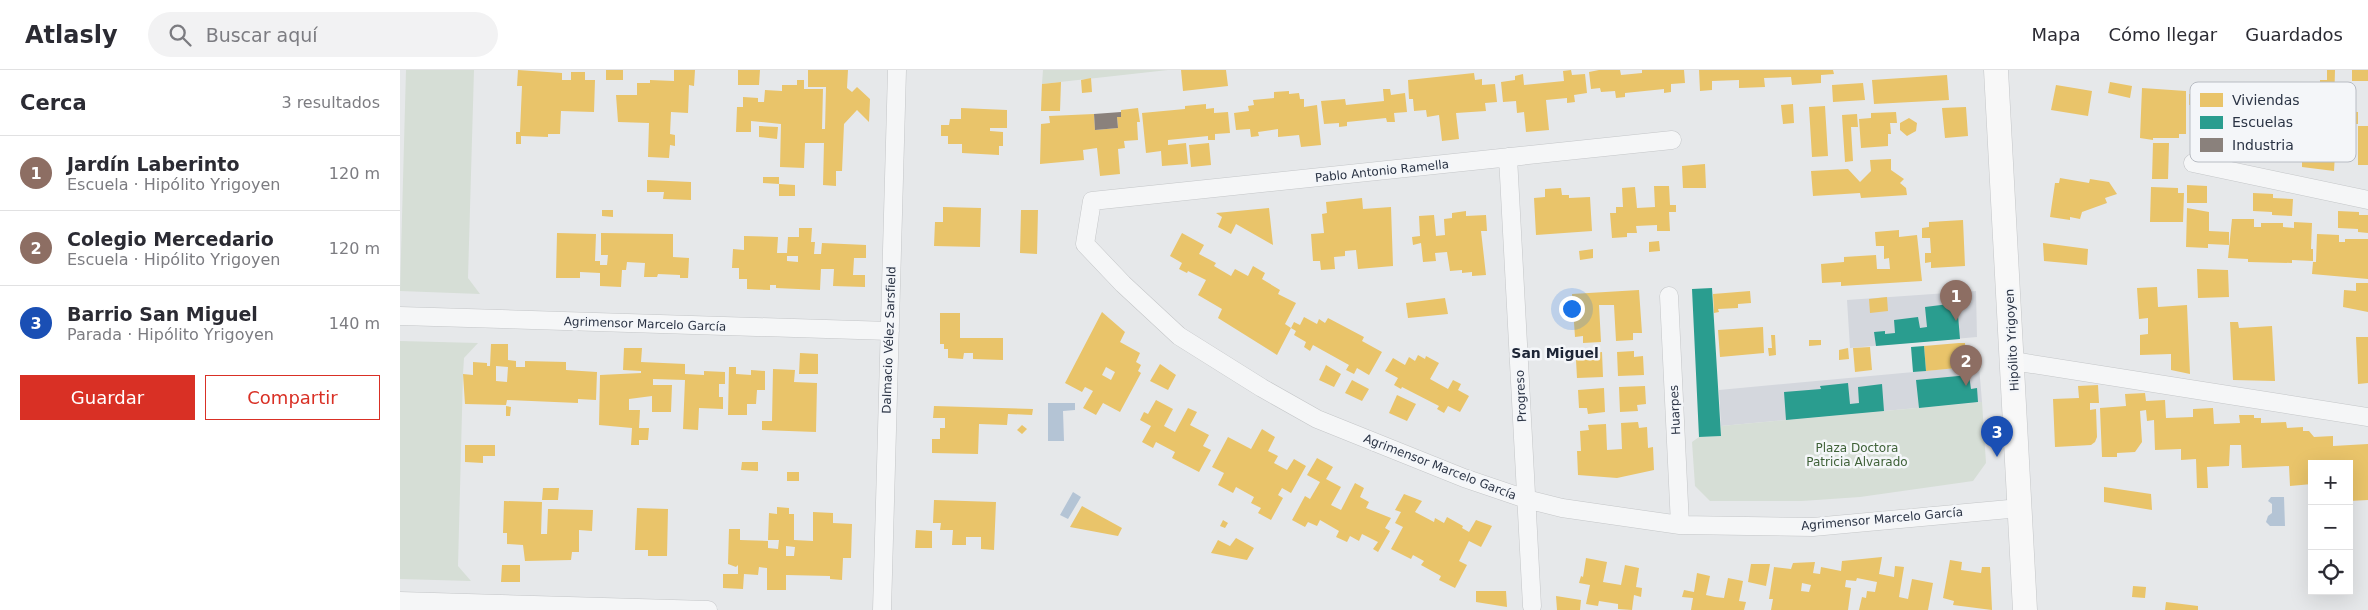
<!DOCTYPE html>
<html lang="es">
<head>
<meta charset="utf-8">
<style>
	:root { --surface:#fff; --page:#f2f2f3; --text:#2b2b33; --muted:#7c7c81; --line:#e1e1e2; --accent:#d93025 }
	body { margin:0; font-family:"DejaVu Sans",sans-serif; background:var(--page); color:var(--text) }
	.controls { position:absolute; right:15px; bottom:15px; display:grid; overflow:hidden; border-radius:0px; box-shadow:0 5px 20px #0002 }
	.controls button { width:45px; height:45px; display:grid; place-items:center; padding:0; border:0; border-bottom:1px solid var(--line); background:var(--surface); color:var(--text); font:25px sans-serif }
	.you { position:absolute; left:1171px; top:238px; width:18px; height:18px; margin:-12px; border:4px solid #fff; border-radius:50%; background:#1a73e8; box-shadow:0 0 0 8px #1a73e833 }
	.badge { display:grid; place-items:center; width:32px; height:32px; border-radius:50%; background:var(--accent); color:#fff; font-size:16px; font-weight:700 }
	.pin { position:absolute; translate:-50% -41px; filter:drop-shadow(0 1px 2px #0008) }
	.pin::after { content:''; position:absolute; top:26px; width:18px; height:15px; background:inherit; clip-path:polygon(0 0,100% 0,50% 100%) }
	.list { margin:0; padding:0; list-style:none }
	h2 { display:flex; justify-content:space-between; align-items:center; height:65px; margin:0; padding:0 20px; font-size:21px }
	h2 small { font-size:16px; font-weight:400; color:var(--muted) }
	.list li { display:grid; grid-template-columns:32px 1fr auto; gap:15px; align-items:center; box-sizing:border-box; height:75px; padding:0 20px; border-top:1px solid var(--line) }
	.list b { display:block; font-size:19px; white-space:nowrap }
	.list p { margin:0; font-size:16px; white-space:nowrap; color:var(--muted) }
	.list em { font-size:16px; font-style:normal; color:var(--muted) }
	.actions { display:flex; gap:10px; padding:15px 20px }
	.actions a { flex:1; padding:11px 0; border:1px solid var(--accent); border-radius:0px; text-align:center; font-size:18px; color:var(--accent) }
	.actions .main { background:var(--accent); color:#fff }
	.icon { flex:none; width:28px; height:28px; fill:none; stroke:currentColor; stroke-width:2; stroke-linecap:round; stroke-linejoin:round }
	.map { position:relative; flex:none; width:1968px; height:540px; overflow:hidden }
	header { display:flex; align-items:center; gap:30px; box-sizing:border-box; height:70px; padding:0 25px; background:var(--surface); border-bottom:1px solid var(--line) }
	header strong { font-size:24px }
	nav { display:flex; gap:28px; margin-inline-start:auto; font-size:18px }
	.search { width:350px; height:45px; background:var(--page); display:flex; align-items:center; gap:12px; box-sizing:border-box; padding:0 18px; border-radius:28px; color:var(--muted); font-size:19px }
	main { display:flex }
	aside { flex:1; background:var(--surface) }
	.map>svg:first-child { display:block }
</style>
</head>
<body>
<header>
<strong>Atlasly</strong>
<div class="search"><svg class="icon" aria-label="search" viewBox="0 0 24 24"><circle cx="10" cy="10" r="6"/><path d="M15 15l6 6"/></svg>Buscar aquí</div>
<nav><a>Mapa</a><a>Cómo llegar</a><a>Guardados</a></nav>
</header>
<main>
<aside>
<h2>Cerca<small>3 resultados</small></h2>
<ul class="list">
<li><span class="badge" style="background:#8d6e63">1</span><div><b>Jardín Laberinto</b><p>Escuela · Hipólito Yrigoyen</p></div><em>120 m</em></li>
<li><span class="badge" style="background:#8d6e63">2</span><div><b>Colegio Mercedario</b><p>Escuela · Hipólito Yrigoyen</p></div><em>120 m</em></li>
<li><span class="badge" style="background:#1a4fb4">3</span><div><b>Barrio San Miguel</b><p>Parada · Hipólito Yrigoyen</p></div><em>140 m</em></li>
</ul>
<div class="actions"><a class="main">Guardar</a><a>Compartir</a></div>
</aside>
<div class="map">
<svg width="1968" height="540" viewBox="0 0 1968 540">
	<rect width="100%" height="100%" fill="#e6e8ea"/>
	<path fill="#d4d7dd" d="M1576 221 1577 267 1450 278 1447 230Z
		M1579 296 1582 332 1321 356 1319 320Z"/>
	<path fill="#d6ded6" d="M6 0H74L68 208 80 224 0 221Z
		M643 0H768L642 14Z
		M0 271 78 273 64 288 63 304 58 496 71 511 0 509Z
		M1582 332 1586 393 1573 411 1460 427 1402 431H1310L1295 416 1292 372 1299 367 1321 366V356Z"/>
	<path fill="#b4c4d5" d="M648 333H675V340L663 341 664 371H648Z
		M673 422 681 427 668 449 660 445Z
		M1871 427H1884L1885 456H1870L1866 452 1868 446 1872 443V434L1868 431Z"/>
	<path fill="#e9c46a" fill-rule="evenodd" d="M118 0 162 3V10H171V2H185V10H195L194 42 161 41 160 64H148V67L121 66V74H116V62H120L122 16H117Z
		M206 0H223V10H206Z
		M274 0H295L294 16 289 15 288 43 271 42 270 64 275 65V76L270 75 269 88 248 87 249 53 218 52 216 25H237V13H250V10L274 11Z
		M338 0H360L359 15H338Z
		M408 0H448L447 18 452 22 457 17 470 29 469 52 457 40 444 54 442 101H436V116L423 115 424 73H405L404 98 380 97 381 54 351 51V62H336L337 37H343V27L358 28V32H364L365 20 382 21V15H397V10H404V19H423L422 59H425L426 17H408Z
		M781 0H826L828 16 783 21Z
		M1171 0 1172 5 1185 4 1187 23 1174 25 1175 32 1167 33V28L1146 30 1149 60 1126 62 1124 42 1117 43 1116 31 1103 32 1101 12 1115 10V6L1123 4 1124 15 1164 11 1163 1Z
		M1199 0H1220L1221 5 1242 3V0H1284L1285 13 1271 14V22L1264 23V19L1225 23V27L1216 28 1215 21 1201 22 1200 18 1191 19 1189 2Z
		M1299 0H1433L1434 4 1421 5V13L1392 15 1391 7 1364 8 1365 17 1339 18V10L1312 11V20L1300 21Z
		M1927 0H1935L1934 38H1938V41L1958 42V54H1955L1954 81H1938V73H1926V78L1904 77V73H1897V79L1875 78 1876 51H1874V40H1894V36L1927 38 1928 26H1920V10H1927Z
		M1952 0H1968V11H1952Z
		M1074 3 1075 10 1082 9V15L1095 14 1097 32 1085 33 1086 41 1056 43 1059 69 1042 71 1039 45 1027 47 1026 40 1014 41 1013 29H1009L1008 10Z
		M1547 5 1549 30 1474 34 1472 10Z
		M691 8 692 22 682 23 681 10Z
		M661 12 660 41H641L642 14Z
		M1710 12 1732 16 1730 28 1708 23Z
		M1463 13 1465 30 1433 32 1432 15Z
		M1656 15 1692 21 1688 46 1651 40Z
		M1742 18 1786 21V64H1779V68H1753V70L1740 68Z
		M983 19H990L991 25 1005 23 1007 42 994 43 995 52H987L986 48 947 52V56L939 57V53L924 54 921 31 945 29 946 35 984 31Z
		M889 21V24L899 23 900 29H904V37L917 35 921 75 901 77 899 65 878 67V59L858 62 859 66 851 67 850 59 836 60 834 43 849 41 848 36 854 35 853 30 874 28V22Z
		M1811 21 1855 22 1854 26H1875L1872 66 1855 65V59L1842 58V62L1819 61V58L1814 57V64H1792V35H1789V24L1811 25Z
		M806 34V39L814 38V43L828 42 830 63 815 64V70H808V66L768 70V75L786 73 788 94 762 96 761 81 746 83 742 43 785 39V36Z
		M1393 34 1394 53 1383 54 1381 35Z
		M1425 36 1428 86 1412 87 1409 37Z
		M1566 37 1568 66 1545 68 1542 38Z
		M561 38 607 40V58H590V61L603 62V76H599V85L562 83V74H548V66H541V55H549L550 49H561Z
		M738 38 740 52H737L738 70 724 71 725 78 718 79 720 104 700 106 697 78 683 80 684 90 640 94 641 54 650 53 649 46 694 44 695 60 718 58 717 47H721V40Z
		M1496 42 1497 53H1490L1491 64H1488V76L1461 78 1459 49 1471 48V43Z
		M1457 44 1458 57H1451L1453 91 1445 92 1442 45Z
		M1509 48 1517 53 1516 61 1507 66 1500 60V53Z
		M359 56 378 57 377 69 359 67Z
		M1958 56H1968V95H1958Z
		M809 73 811 95 791 97 789 75Z
		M1753 73H1769L1768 109H1752Z
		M1902 79H1919V83L1935 84 1934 101 1902 97Z
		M1491 89V100L1504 109 1500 113 1506 118 1507 125 1461 128 1460 123 1413 126 1411 101 1448 99 1460 112 1471 101 1470 90Z
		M1305 94 1306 118H1283L1282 96Z
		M363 107H379V114L363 113Z
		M1660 108 1689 113 1690 109 1709 112 1717 124 1705 128 1707 133 1682 142 1680 149 1670 147V150L1650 147 1655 113H1659Z
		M247 110 291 112V130L263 129 264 122H247Z
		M379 114 395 115V126H379Z
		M1787 115 1807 116V133H1787Z
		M1254 116H1269L1270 135H1276V142H1269L1270 161H1257V155L1236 156 1237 163H1227V167L1212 168 1210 143H1216V137H1223L1222 118 1235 117 1237 138 1255 137Z
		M1751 117 1778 118V123H1784L1783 152H1750Z
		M1161 118 1162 125H1169V128L1190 127 1192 161 1136 165 1134 128 1145 127V119Z
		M1853 123 1873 124V128L1893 129 1892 146 1872 145V142L1853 141Z
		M962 128 963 139 991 137 993 196 958 199 956 180 945 181V186L934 187 935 199 921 200 920 191H913L911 164 924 163 922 144 927 143 926 132Z
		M543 137 581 138 580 177 534 176 535 152H543Z
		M869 138 873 175 836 154 831 164 818 157 822 147 816 143Z
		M1787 138 1809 142V161L1829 162V175L1808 174V178L1786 177Z
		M202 140H213V147L202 146Z
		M621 140H638L637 184 620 183Z
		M1066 141V146L1086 145 1087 161H1081L1086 205 1072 206V202L1062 203V200L1050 201 1047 182 1035 183 1036 191 1023 192 1021 173 1013 175 1012 167 1020 166 1019 146 1034 145 1036 166 1045 165 1044 149 1052 148V143Z
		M1938 141 1959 142V145H1968V163L1958 162V159L1938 158Z
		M1832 149H1854V157H1861V153H1883V157L1894 158V152L1912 153 1911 179H1913V191L1892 190V193L1848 192V189L1828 188Z
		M1563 150 1565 196 1531 198V192L1525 193V183H1531L1530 168H1522V158L1529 157V152Z
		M399 158H412L411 172H415L414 184H421L422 173 466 175V188H454L453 205H465V217L433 216 434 199H421L420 220 376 218V215H370V220L347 219V209H339V198H332L333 179 344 180V166L378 167 377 183H387L388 167H399ZM387 186H398V192L387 191Z
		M1499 160V167L1517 165 1522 211 1441 216V212L1422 213 1421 194 1444 192V187L1476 185 1477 199H1490L1489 188 1484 189V176H1476L1475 162Z
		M157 163 196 164 195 191H200V195H207L208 185H201V163L273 164V187L289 188 288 208H280V205L258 204 257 207H244L245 193 227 192 226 200H222L221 217 200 216V203L180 202V208H156Z
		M782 163 804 175 799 184 816 193 814 196 831 206 835 199 848 206 853 196 865 203 862 209 880 220 878 224 896 233 885 254 891 258 877 285 818 248 822 239 798 225 806 210 788 201 787 203 779 199 782 193 770 186Z
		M1917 164 1939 165V172H1945V169H1968V209L1912 204 1913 192H1916Z
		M1259 171 1260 181 1249 182V172Z
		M1643 173 1688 179 1687 195 1644 191Z
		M1193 179V188L1180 190 1179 181Z
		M1797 199 1828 200 1829 227 1798 228Z
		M1956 213H1968V242L1943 237 1944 220 1956 221Z
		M1757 217 1758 237 1787 235 1790 304 1771 300V284L1740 285V265L1748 264V248L1739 249 1737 218Z
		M1239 220 1242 263H1233V270L1216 271 1214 235H1199L1201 272 1183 273V266L1175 267 1172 224Z
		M1350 221 1351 233 1338 234V238L1318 239 1319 242 1314 243 1313 224Z
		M1487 227 1488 241 1470 243 1469 229Z
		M1045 228 1048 244 1008 248 1006 233Z
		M702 242 725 262 720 272 740 283 736 292 741 295 738 301 741 303 720 342 703 333 696 345 683 338 693 321 685 317 682 322 665 313ZM706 297 715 302 711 310 702 305Z
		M540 243H560V268H603V290L573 289V283H564L563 289 548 288V279H544V274H540Z
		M904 247 917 254 919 249 925 253 928 248 964 267 962 271 982 282 969 305 957 298 954 304 946 300 949 295 913 275 910 281 904 277 906 272 894 265 896 261 891 258 894 252 900 255Z
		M1830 252H1838L1839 258 1872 256 1875 311 1833 310Z
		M1363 257 1364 283 1320 287 1318 260Z
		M1371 265H1375L1376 285 1369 286 1368 278H1372Z
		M1956 267H1968V313L1958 314Z
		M1409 270H1421V275L1409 276Z
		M1559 273H1565L1567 297 1526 301 1524 276Z
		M91 274H108V290L116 291V297H125V291L166 292V300L197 302 196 330 178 329V333L107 330 106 335 65 334 63 304 73 305V292L87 293V296H90ZM96 296 108 297 107 312 96 311Z
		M1470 277 1472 300 1455 302 1453 278Z
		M224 278H242L241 292 285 294V304L304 305V301L325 302V314H319V327H323V339L299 338 298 360 283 359 285 310 253 309V315H272L271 342H252V326L229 329V340H240L239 358H249L248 370H239V375H231L232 358 199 355 200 305 241 303V301L223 300Z
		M1448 278 1449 289 1439 290V280Z
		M1234 281V287L1243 286 1244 305 1218 306 1217 282Z
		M1202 282 1203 307 1177 308 1176 290 1185 289 1184 284Z
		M400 283 418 284V304H399Z
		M1018 285 1025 289 1026 286 1039 293 1030 309 1048 319 1053 310 1061 314 1058 320 1069 326 1060 342 1048 336 1044 343 1037 339 1039 336 1002 317 1001 319 994 315 998 308 985 301 993 288 1005 295 1009 287 1015 291Z
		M760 294 776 305 768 320 750 311Z
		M926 295 941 304 934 317 919 310Z
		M329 297H336V304L351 305V300L365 301V320H357L356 334H347V345H328Z
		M373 299 395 300 394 312 417 313 416 362 362 360V351H372Z
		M952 310 969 319 962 331 945 323Z
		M1698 315 1699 333H1690V340L1696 339 1697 367 1695 372 1691 375 1655 377 1653 329 1679 328 1678 316Z
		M1245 316 1246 334 1237 335 1238 341 1220 342 1219 317Z
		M1204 318 1205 342 1188 344 1187 338H1179L1178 320Z
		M1745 323 1746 331 1765 330 1766 348 1793 347V339L1813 338 1814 354 1840 353 1839 345H1854V348H1861V353L1886 352 1887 358 1903 357V361H1909L1914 367 1933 366V376L1968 374V430L1949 431V394H1912V414L1890 416 1889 396 1842 398 1841 375H1830L1829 396 1807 397 1808 418H1797L1796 389 1781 390V379L1755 380 1754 350 1747 351 1746 340 1740 341 1742 372 1735 382 1717 383V387H1702L1700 338 1726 336 1725 324Z
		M997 325 1016 334 1007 351 989 343Z
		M756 330 773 339 764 356 775 362 788 338 797 342 790 355 809 365 803 376 811 380 799 402 772 388 775 382 756 372 753 378 742 372 751 356 740 350 744 342 748 344Z
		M106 336 111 337 110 346H106Z
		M534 336 633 339 632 345 608 344 607 355 579 354 578 384 532 383V369H540V358H545V348H533Z
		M1238 352 1239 358 1247 357 1248 378 1253 377 1254 400 1217 408 1178 405 1177 381H1181L1180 361 1189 360 1188 355 1206 354 1207 380 1222 379 1221 353Z
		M622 355 627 359 622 364 617 360Z
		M862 359 875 367 868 381 878 386 874 393 887 400 894 389 906 396 891 423 882 418 878 425 883 428 871 450 858 443 861 438 851 433 854 427 836 417 833 423 818 415 824 403 812 397 828 367 851 379Z
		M65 375H95V386H83V393L65 392Z
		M917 388 933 397 926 409 941 417 931 435 941 440 955 413 964 418 960 427 969 432 966 438 991 448 985 458 990 461 978 482 973 479 978 472 962 464 959 471 950 466 947 472 936 467 939 461 920 450 917 456 908 452 905 457 892 450 905 426 910 429 920 412 907 405Z
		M342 392H358V401L341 400Z
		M387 402H399V411H387Z
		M1704 417 1751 424 1752 440 1704 432Z
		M143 418H159L158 430H142Z
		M1004 424 1022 431 1015 442 1034 452 1035 448 1044 453 1047 447 1063 456 1062 458 1069 462 1076 450 1092 456 1081 477 1069 471 1059 491 1067 495 1055 518 1039 510 1041 506 1021 495 1024 491 1013 485 1011 489 991 479 1003 457 995 453 1001 442 995 440Z
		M534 430 596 432 594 480 581 479V467H566V475H552L553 460H540L541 453H533Z
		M104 431 142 432 141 464H147L148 439 193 440 192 461 179 460V482H172L171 490 125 491 123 475 107 474V463H103Z
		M682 436 722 458 718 466 670 457Z
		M377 437 389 438V444H394V470L413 471V442L433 443V453L452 454 451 488H443L442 510 430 509V506L386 505V520H367V498L359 497 358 505 344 504 343 519 323 518V504H338V495L336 497 328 494 329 459H340V470L368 471V478L378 479 379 470H368L369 443 377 444ZM386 476 395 477 394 486H386Z
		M237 438 268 439 267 486H248V480H235Z
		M823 450 828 453 825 458 820 456Z
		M516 460 532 461V478H515Z
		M836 468 854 478 847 490 811 483 818 470 830 476Z
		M1482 487 1479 504 1494 507 1495 496 1504 497 1499 527 1508 529 1512 509 1533 513 1528 540H1459L1462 527 1466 528 1467 521 1475 522 1477 512 1457 508 1456 511 1446 510 1445 517 1451 518 1448 540H1371L1373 529H1369L1374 497 1391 499 1393 493 1415 492 1413 503 1420 504 1421 497 1441 501 1442 491ZM1402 513 1411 515 1409 522 1401 521Z
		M1186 488 1207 492 1203 512 1221 515 1225 495 1239 498 1236 517 1242 518 1241 527 1234 525 1232 540 1218 539V534L1199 531 1198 536 1186 534 1190 515 1179 513 1181 506 1183 507Z
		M1550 490 1562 492 1561 500 1581 503 1582 497H1590L1592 540 1553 535 1554 531 1543 528Z
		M1351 494H1370L1366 516 1348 512Z
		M102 495H120V512H101Z
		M1297 503 1310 506 1306 525 1315 527 1324 528 1328 508 1343 511 1339 531 1346 532 1344 540H1291L1293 528 1282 527 1284 520 1294 522Z
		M1733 516 1746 517 1745 528 1732 527Z
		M1076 521H1106L1107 537 1076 532Z
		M1156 526 1181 530 1180 540H1157Z
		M1766 532 1798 536V540H1765Z"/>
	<path fill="#2a9d8f" d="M1312 218 1321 366 1299 367 1292 219Z
		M1557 233 1560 269 1476 276 1474 262 1485 261V264L1495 263 1494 250 1518 247 1520 258 1527 257 1525 237Z
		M1524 276 1526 301 1513 302 1511 277Z
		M1569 305 1571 319 1577 318 1578 332 1519 338 1516 310Z
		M1448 313 1450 334 1459 333 1458 317 1482 314 1484 341 1386 350 1384 322 1421 319 1420 316Z"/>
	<path fill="#8a817c" d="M721 42V47H717L718 58 695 60 694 44Z"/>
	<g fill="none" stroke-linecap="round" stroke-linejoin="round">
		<defs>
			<path id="street" d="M1272 70 692 131 685 174 723 214 779 266 862 318 917 349 1064 408 1126 429 1162 438 1280 455 1413 457 1620 438
				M1108 87 1132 536
				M1793 93 1968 130
				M1269 226 1280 455
				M0 246 490 261
				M1613 291 1968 347
				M0 531 308 540
				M482 540 497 0"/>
			<path id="secondary" d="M1596 0 1625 540"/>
		</defs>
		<use href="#street" stroke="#c4c6c8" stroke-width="19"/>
		<use href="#secondary" stroke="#c4c6c8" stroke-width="25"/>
		<use href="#street" stroke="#f5f6f7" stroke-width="18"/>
		<use href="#secondary" stroke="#f8f8f8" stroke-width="24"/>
	</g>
	<g text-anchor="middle" stroke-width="5" stroke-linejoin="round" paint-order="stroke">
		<g font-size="12" fill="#2b3445" stroke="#f4f6f9">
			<text transform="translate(982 101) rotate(-6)" y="4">Pablo Antonio Ramella</text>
			<text transform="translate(245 254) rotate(2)" y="4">Agrimensor Marcelo García</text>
			<text transform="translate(489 270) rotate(-88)" y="4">Dalmacio Vélez Sarsfield</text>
			<text transform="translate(1612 270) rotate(-93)" y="4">Hipólito Yrigoyen</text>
			<text transform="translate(1121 326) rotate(-93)" y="4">Progreso</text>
			<text transform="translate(1275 340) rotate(-93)" y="4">Huarpes</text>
			<text transform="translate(1040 397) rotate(21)" y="4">Agrimensor Marcelo García</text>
			<text transform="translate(1482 449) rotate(-5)" y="4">Agrimensor Marcelo García</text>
		</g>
		<g font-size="12" fill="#3f6138" stroke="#f4f6f9">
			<text x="1457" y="382">Plaza Doctora<tspan x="1457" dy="14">Patricia Alvarado</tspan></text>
		</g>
		<g font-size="14" font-weight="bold" fill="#1d2536" stroke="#f4f6f9">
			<text x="1155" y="288">San Miguel</text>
		</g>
	</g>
	<rect x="1790" y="12" width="166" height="80" rx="8" fill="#f4f6f9" stroke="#b8bcc3" stroke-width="1"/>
	<rect x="1800" y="23" width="23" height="14" fill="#e9c46a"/>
	<rect x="1800" y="46" width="23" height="13" fill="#2a9d8f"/>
	<rect x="1800" y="68" width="23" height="14" fill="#8a817c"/>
	<g font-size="14" fill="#2b3445">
		<text x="1832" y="35">Viviendas</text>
		<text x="1832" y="57">Escuelas</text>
		<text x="1832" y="80">Industria</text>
	</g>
</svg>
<div class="controls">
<button>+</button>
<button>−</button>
<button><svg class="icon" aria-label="locate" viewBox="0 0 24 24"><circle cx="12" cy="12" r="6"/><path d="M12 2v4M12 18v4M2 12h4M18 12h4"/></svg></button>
</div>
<div class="you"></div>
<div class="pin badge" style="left:1556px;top:251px;background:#8d6e63">1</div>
<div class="pin badge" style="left:1566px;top:316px;background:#8d6e63">2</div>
<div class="pin badge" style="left:1597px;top:387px;background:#1a4fb4">3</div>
</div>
</main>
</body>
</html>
